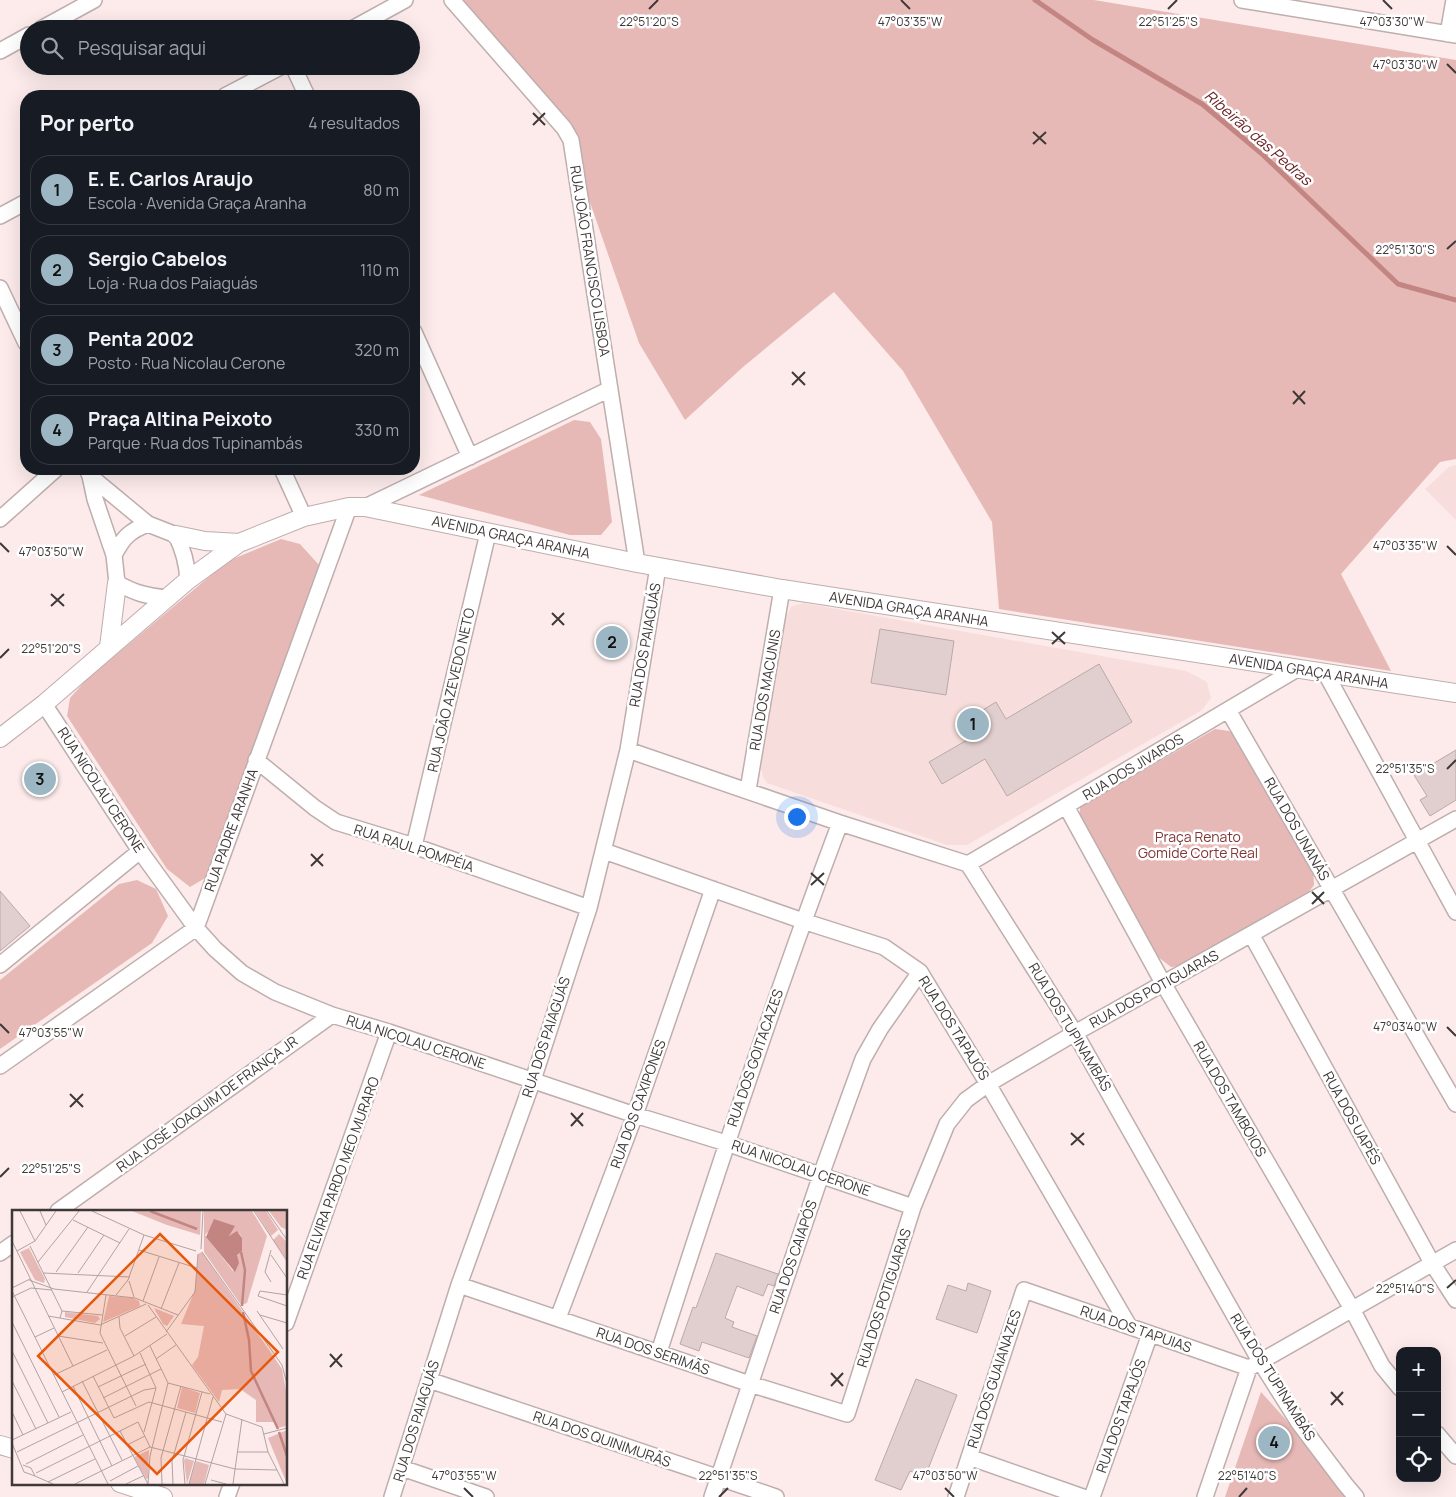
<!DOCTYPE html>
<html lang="pt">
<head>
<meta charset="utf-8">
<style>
	:root { --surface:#171b24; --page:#20242c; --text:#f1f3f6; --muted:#9ea1a6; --line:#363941; --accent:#9cb6c4 }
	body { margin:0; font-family:Manrope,sans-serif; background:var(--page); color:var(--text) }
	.controls { position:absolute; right:15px; bottom:15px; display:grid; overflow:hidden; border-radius:10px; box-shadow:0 5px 20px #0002 }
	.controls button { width:45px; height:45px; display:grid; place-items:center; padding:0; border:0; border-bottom:1px solid var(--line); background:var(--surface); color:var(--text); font:25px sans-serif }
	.you { position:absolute; left:796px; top:816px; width:18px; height:18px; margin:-12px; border:4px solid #fff; border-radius:50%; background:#1a73e8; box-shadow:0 0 0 8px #1a73e833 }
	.badge { display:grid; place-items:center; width:32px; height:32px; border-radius:50%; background:var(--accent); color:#111; font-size:16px; font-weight:700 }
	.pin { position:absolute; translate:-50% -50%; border:2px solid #fff; box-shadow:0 1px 5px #0006 }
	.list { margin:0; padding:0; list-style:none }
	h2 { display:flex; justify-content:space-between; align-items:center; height:65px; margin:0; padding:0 20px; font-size:21px }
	h2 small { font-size:16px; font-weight:400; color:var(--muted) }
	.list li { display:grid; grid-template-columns:32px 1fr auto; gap:15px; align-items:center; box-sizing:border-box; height:70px; margin:0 10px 10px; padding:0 10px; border:1px solid var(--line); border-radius:20px }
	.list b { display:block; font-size:19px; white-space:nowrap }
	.list p { margin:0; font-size:16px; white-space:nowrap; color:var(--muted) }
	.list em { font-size:16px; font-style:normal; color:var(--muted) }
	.icon { flex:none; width:28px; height:28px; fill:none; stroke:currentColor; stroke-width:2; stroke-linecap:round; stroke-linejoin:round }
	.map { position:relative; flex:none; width:1456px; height:1497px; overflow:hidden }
	.search { position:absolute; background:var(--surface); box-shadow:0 5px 20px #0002; left:20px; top:20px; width:400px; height:55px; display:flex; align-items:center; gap:12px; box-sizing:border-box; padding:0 18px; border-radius:28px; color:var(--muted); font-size:19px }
	.panel { position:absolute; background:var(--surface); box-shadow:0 5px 20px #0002; left:20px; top:90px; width:400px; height:385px; border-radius:20px }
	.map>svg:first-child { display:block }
</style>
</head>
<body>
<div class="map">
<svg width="1456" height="1497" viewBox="0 0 1456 1497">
	<rect width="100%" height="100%" fill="#fcebea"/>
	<path fill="#f7dedc" d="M1456 465V520L1425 489 1449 467Z
		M803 603 1186 671 1207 682 1211 698 1202 710 967 845H947L767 783 763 777 761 768 785 619 791 607Z"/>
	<path fill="#e7b9b6" d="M452 0H1094L1456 60V459L1440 462 1341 574 1391 671 999 609 992 522 903 371 834 292 743 367 685 420 639 343 564 128Z
		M574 420 590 422 601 439 612 522 601 535H570L419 495Z
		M281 539 300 544 319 565 207 877 190 887 167 869 67 716 70 698 86 680 228 561Z
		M1215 729 1229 731 1242 740 1313 866 1314 885 1304 899 1186 965 1171 967 1153 953 1080 817V807Z
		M137 880 156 889 168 916 152 943 0 1049V980L119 884Z
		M1261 1392 1296 1431 1348 1497H1225Z"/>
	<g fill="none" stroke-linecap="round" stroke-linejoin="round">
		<path stroke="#c28582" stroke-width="5" d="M1035 0 1093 40 1202 104 1261 153 1398 284 1456 300"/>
	</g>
	<path fill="#e0cfce" stroke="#b9a9a8" d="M880 629 954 641 946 695 871 683Z
		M600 631 627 636 625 652 596 648Z
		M1099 664 1132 722 1007 796 985 759 942 784 929 762 969 739 960 724 996 702 1006 719Z
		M1456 750V800L1430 816 1420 800 1427 796 1414 775Z
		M0 891 30 926 0 951Z
		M716 1253 778 1274 774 1286 768 1284 763 1296 737 1286 725 1318 734 1322 732 1327 757 1336 749 1358 702 1342 699 1351 680 1344 693 1307 696 1308Z
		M968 1283 991 1291 977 1333 936 1319 948 1285 966 1291Z
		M916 1379 957 1395 925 1477 910 1471 901 1490 875 1480Z"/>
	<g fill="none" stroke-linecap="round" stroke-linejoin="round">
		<defs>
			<path id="minor" d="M452 0 564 128 571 140 637 563
				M1242 0 1456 35
				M41 29 94 0
				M352 29 405 0
				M1448 34 1454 0
				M0 51 29 35
				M293 66 307 96
				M225 96 282 66
				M0 216 26 202
				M0 288 26 343
				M414 332 470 457
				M87 469 90 476 95 499 114 555 117 583C135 593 146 596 167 598
				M282 469 304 517
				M90 476 148 524 176 535C184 551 187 563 188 580
				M365 507 610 389
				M0 519 56 469
				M114 555C123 538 129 531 148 524
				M1326 674 1456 912
				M44 704 140 851 196 928 215 949 242 973 275 992 332 1015 389 1032 635 1115 726 1143 913 1207
				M1228 710 1456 1104
				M628 750 840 823 968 864 1075 1033 1260 1361 1299 1423 1345 1484 1356 1497
				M256 760 315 808 336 822 414 846 589 908
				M748 790 782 589
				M1066 806 1163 983 1352 1309 1382 1366 1400 1388
				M414 846 488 533
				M604 851 803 921 884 947 920 972 988 1084 1129 1326
				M968 864 1297 669
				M1251 934 1432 1263 1456 1300
				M0 965 140 851
				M0 1066 196 928 349 507
				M58 1211 332 1015
				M0 1253 14 1243
				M459 1285 750 1384 847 1414 913 1207 947 1124 966 1100 988 1084 1075 1033 1456 819
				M558 1318 635 1115 713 889
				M286 1323 389 1032
				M659 1352C716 1175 774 998 840 823
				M429 1380 776 1497
				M1437 1434 1456 1456
				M969 1457 1083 1497
				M402 1468 486 1497
				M227 1497 232 1483
				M392 1497 459 1285 533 1080 589 908 628 750 658 567
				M712 1497 821 1175 863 1059 880 1029 920 972
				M956 1497 1024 1290 1249 1368
				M1092 1497 1150 1334
				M1205 1497 1249 1368 1456 1250"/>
			<path id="tertiary" d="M176 535 205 541 239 543
				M109 647 117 583
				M0 738 44 704 188 580 239 543 304 517 349 507H365L637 563 782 589 1456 693
				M0 1445 14 1449
				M120 1483 163 1497"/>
		</defs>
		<use href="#minor" stroke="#beaead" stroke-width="18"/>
		<use href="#tertiary" stroke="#beaead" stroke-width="20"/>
		<use href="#minor" stroke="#fff" stroke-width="15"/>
		<use href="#tertiary" stroke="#fff" stroke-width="18"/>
	</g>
	<path fill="none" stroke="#3f3838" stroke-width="2" d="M901 0 910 9M1383 0 1392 9M649 9 658 0M1168 9 1177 0M1447 64 1456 73M533 113 545 125M533 125 545 113M1033 132 1046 144M1033 144 1046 132M1447 249 1456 241M792 372 805 385M792 385 805 372M1293 391 1305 404M1293 404 1305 391M0 543 9 552M1447 546 1456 555M51 594 64 606M51 606 64 594M552 613 564 625M552 625 564 613M1052 632 1065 644M1052 644 1065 632M0 658 9 649M1447 769 1456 760M311 854 323 866M311 866 323 854M811 873 824 885M811 885 824 873M1312 892 1324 904M1312 904 1324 892M0 1024 9 1033M1447 1027 1456 1036M70 1094 83 1107M70 1107 83 1094M571 1113 583 1126M571 1126 583 1113M1071 1133 1084 1145M1071 1145 1084 1133M0 1177 9 1168M1447 1288 1456 1280M330 1354 342 1367M330 1367 342 1354M831 1373 843 1386M831 1386 843 1373M1331 1392 1343 1405M1331 1405 1343 1392M464 1488 473 1497M945 1488 954 1497M719 1497 728 1488M1239 1497 1247 1488"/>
	<g text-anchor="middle" stroke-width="5" stroke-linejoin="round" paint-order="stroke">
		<g font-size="14" fill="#3f3838" stroke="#fff">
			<text transform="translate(590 261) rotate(81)" y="5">RUA JOÃO FRANCISCO LISBOA</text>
			<text transform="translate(511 537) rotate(12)" y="5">AVENIDA GRAÇA ARANHA</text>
			<text transform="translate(909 609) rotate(9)" y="5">AVENIDA GRAÇA ARANHA</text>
			<text transform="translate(645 645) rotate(-80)" y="5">RUA DOS PAIAGUÁS</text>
			<text transform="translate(1309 671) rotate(9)" y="5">AVENIDA GRAÇA ARANHA</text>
			<text transform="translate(451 690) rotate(-77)" y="5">RUA JOÃO AZEVEDO NETO</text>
			<text transform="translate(765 690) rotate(-80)" y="5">RUA DOS MACUNIS</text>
			<text transform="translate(1133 767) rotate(-31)" y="5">RUA DOS JIVAROS</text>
			<text transform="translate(101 790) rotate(57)" y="5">RUA NICOLAU CERONE</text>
			<text transform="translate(1297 829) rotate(60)" y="5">RUA DOS UNANÁS</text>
			<text transform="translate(231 830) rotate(-70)" y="5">RUA PADRE ARANHA</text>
			<text transform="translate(414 848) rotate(18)" y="5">RUA RAUL POMPÉIA</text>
			<text transform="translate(1154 989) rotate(-29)" y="5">RUA DOS POTIGUARAS</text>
			<text transform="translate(1070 1027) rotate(59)" y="5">RUA DOS TUPINAMBÁS</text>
			<text transform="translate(954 1028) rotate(58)" y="5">RUA DOS TAPAJÓS</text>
			<text transform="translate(546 1037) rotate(-72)" y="5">RUA DOS PAIAGUÁS</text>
			<text transform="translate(416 1042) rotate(18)" y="5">RUA NICOLAU CERONE</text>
			<text transform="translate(755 1058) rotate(-71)" y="5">RUA DOS GOITACAZES</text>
			<text transform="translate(1230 1099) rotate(60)" y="5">RUA DOS TAMBOIOS</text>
			<text transform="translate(207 1104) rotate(-36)" y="5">RUA JOSÉ JOAQUIM DE FRANÇA JR</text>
			<text transform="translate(638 1104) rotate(-70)" y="5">RUA DOS CAXIPONES</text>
			<text transform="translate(1352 1118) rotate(61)" y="5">RUA DOS UAPÉS</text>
			<text transform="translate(801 1168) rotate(19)" y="5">RUA NICOLAU CERONE</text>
			<text transform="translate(338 1178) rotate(-70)" y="5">RUA ELVIRA PARDO MEO MURARO</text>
			<text transform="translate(793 1257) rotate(-71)" y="5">RUA DOS CAIAPÓS</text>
			<text transform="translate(884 1298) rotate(-72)" y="5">RUA DOS POTIGUARAS</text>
			<text transform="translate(1136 1329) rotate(19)" y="5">RUA DOS TAPUIAS</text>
			<text transform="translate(653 1351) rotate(19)" y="5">RUA DOS SERIMÃS</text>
			<text transform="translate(1273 1377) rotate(58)" y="5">RUA DOS TUPINAMBÁS</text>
			<text transform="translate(994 1379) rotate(-72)" y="5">RUA DOS GUAIANAZES</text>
			<text transform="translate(1121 1416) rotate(-70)" y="5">RUA DOS TAPAJÓS</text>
			<text transform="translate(416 1421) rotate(-73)" y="5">RUA DOS PAIAGUÁS</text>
			<text transform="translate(602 1439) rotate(19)" y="5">RUA DOS QUINIMURÃS</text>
		</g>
		<g font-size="14" fill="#823636" stroke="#fff">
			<text x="1198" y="842">Praça Renato<tspan x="1198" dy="16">Gomide Corte Real</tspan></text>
		</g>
		<g font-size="15" font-style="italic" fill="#661c1f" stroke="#fff">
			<text transform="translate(1258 138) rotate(41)" y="5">Ribeirão das Pedras</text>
		</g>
	</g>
	<g transform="translate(12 1210)">
		<rect width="275" height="275" fill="#fcebea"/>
		<path d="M120 1H189L188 25 155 15ZM192 1H240L255 26 235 93 229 95 192 42ZM196 22H218V27L225 22 228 24 230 28 221 61 193 25ZM243 1H254L266 20 259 26ZM257 1H275V20L269 17ZM267 24 275 32V50L261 30ZM17 38 33 69 32 73 23 70 11 48 8 42ZM190 42 270 159 275 186V216L265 218 263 212H244V190L228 179 210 180 207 192 180 155 186 147 192 116 169 114 183 80 186 44ZM97 86 121 88 127 91 128 96 91 112ZM142 98 162 106 155 116 151 114ZM53 102 86 106 88 109 83 113 53 107ZM170 177 188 183 183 203 165 198ZM275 220V274L256 228ZM137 240 136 268 134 269 122 247ZM173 248 182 251 175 274 172 251ZM184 251 197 255 192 274H177Z" fill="#e7b9b6" fill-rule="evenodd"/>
		<path d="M202 9 223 16 217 26 225 21 230 28V41L225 45 227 53 223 62 194 27Z" fill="#c28582"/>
		<path fill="none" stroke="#c28582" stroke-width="2.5" d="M138 1 185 19M229 42 233 60 230 96M231 102 237 130 239 161 266 219M267 222 275 246"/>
		<path fill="none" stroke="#b0a3a3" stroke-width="1" d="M8 1 23 31M28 1 34 15M80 1 132 25 184 41M242 1 275 51M255 1 275 30M61 10 108 33M0 31 61 156M18 36 50 101 48 108M189 39 191 1M127 40 185 58M5 41 23 31 44 1M190 42 270 155 275 174M259 45 275 68M26 52 67 1M44 62 76 17M31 63 118 67M66 63 92 25M17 70 42 79 123 88 166 105M117 71 122 87M259 72 253 62 259 40M0 78 18 69M19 78 40 80M0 81 96 274M75 82 117 19M94 85 88 123 124 196M104 85 116 70 132 25M275 85 248 81 246 86 275 96M0 87 19 78M131 91 147 47M136 95 214 204 250 217 256 242 272 274M149 99 167 53M50 101 90 105M245 101 271 139M248 105 275 113M36 106 88 115 134 94M107 107 108 118 122 146M0 112 47 207M154 122 183 82 186 44M46 126 91 133M113 126 144 107M23 127 42 118M0 141 36 213M128 143 144 178 132 222M144 149 164 135M42 165 95 140M81 166 102 208 137 192 210 212M0 171 24 219M70 171 110 250M156 173 198 184M61 176 100 256M86 177 134 154M50 182 122 146 155 124M91 188 149 159M0 202 11 225M108 221 136 274M252 224 275 218M0 230 59 202M0 233 12 262 23 266 19 258 11 255M115 235 133 226M5 242 132 180 144 178M226 242H256M14 254 71 225M24 263 126 212 138 237M23 266 41 274M199 270 214 274M98 271 126 256M36 272 83 249M63 274 138 237 223 259 265 260M114 274 131 266M136 274 138 246 156 173 138 136M150 274 149 248 169 176M161 274 160 251 174 202M173 274 171 250 190 182M177 274 201 187M193 274 214 204M221 274 230 209"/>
		<path fill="#e8590c" fill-opacity="0.15" stroke="#e8590c" stroke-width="2.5" d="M148 24 266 142 145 264 26 146Z"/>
		<rect width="275" height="275" fill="none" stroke="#3f3838" stroke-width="2.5"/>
	</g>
	<g font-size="12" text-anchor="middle" fill="#3f3838" stroke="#fff" stroke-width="5" stroke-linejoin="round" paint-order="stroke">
		<text x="910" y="26">47°03'35"W</text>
		<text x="1168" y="26">22°51'25"S</text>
		<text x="649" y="26">22°51'20"S</text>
		<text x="1392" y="26">47°03'30"W</text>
		<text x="1405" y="69">47°03'30"W</text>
		<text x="1405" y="254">22°51'30"S</text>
		<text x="1405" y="550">47°03'35"W</text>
		<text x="51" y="556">47°03'50"W</text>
		<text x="51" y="653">22°51'20"S</text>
		<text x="1405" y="773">22°51'35"S</text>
		<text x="1405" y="1031">47°03'40"W</text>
		<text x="51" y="1037">47°03'55"W</text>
		<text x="51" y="1173">22°51'25"S</text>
		<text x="1405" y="1293">22°51'40"S</text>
		<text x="464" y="1480">47°03'55"W</text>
		<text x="728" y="1480">22°51'35"S</text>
		<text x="945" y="1480">47°03'50"W</text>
		<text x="1247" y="1480">22°51'40"S</text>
	</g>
</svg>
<div class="controls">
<button>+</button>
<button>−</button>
<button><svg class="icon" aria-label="locate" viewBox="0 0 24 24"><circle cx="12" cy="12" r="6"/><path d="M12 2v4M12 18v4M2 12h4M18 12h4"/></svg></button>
</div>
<div class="you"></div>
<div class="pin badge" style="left:973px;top:724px">1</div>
<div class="pin badge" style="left:612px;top:642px">2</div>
<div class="pin badge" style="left:40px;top:779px">3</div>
<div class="pin badge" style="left:1274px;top:1442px">4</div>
<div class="search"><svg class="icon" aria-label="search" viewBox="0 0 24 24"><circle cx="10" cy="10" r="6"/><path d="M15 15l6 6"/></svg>Pesquisar aqui</div>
<section class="panel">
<h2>Por perto<small>4 resultados</small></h2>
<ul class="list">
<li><span class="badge">1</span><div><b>E. E. Carlos Araujo</b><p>Escola · Avenida Graça Aranha</p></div><em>80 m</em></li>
<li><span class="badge">2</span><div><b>Sergio Cabelos</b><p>Loja · Rua dos Paiaguás</p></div><em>110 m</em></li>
<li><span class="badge">3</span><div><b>Penta 2002</b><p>Posto · Rua Nicolau Cerone</p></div><em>320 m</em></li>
<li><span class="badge">4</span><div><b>Praça Altina Peixoto</b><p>Parque · Rua dos Tupinambás</p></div><em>330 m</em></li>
</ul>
</section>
</div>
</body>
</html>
